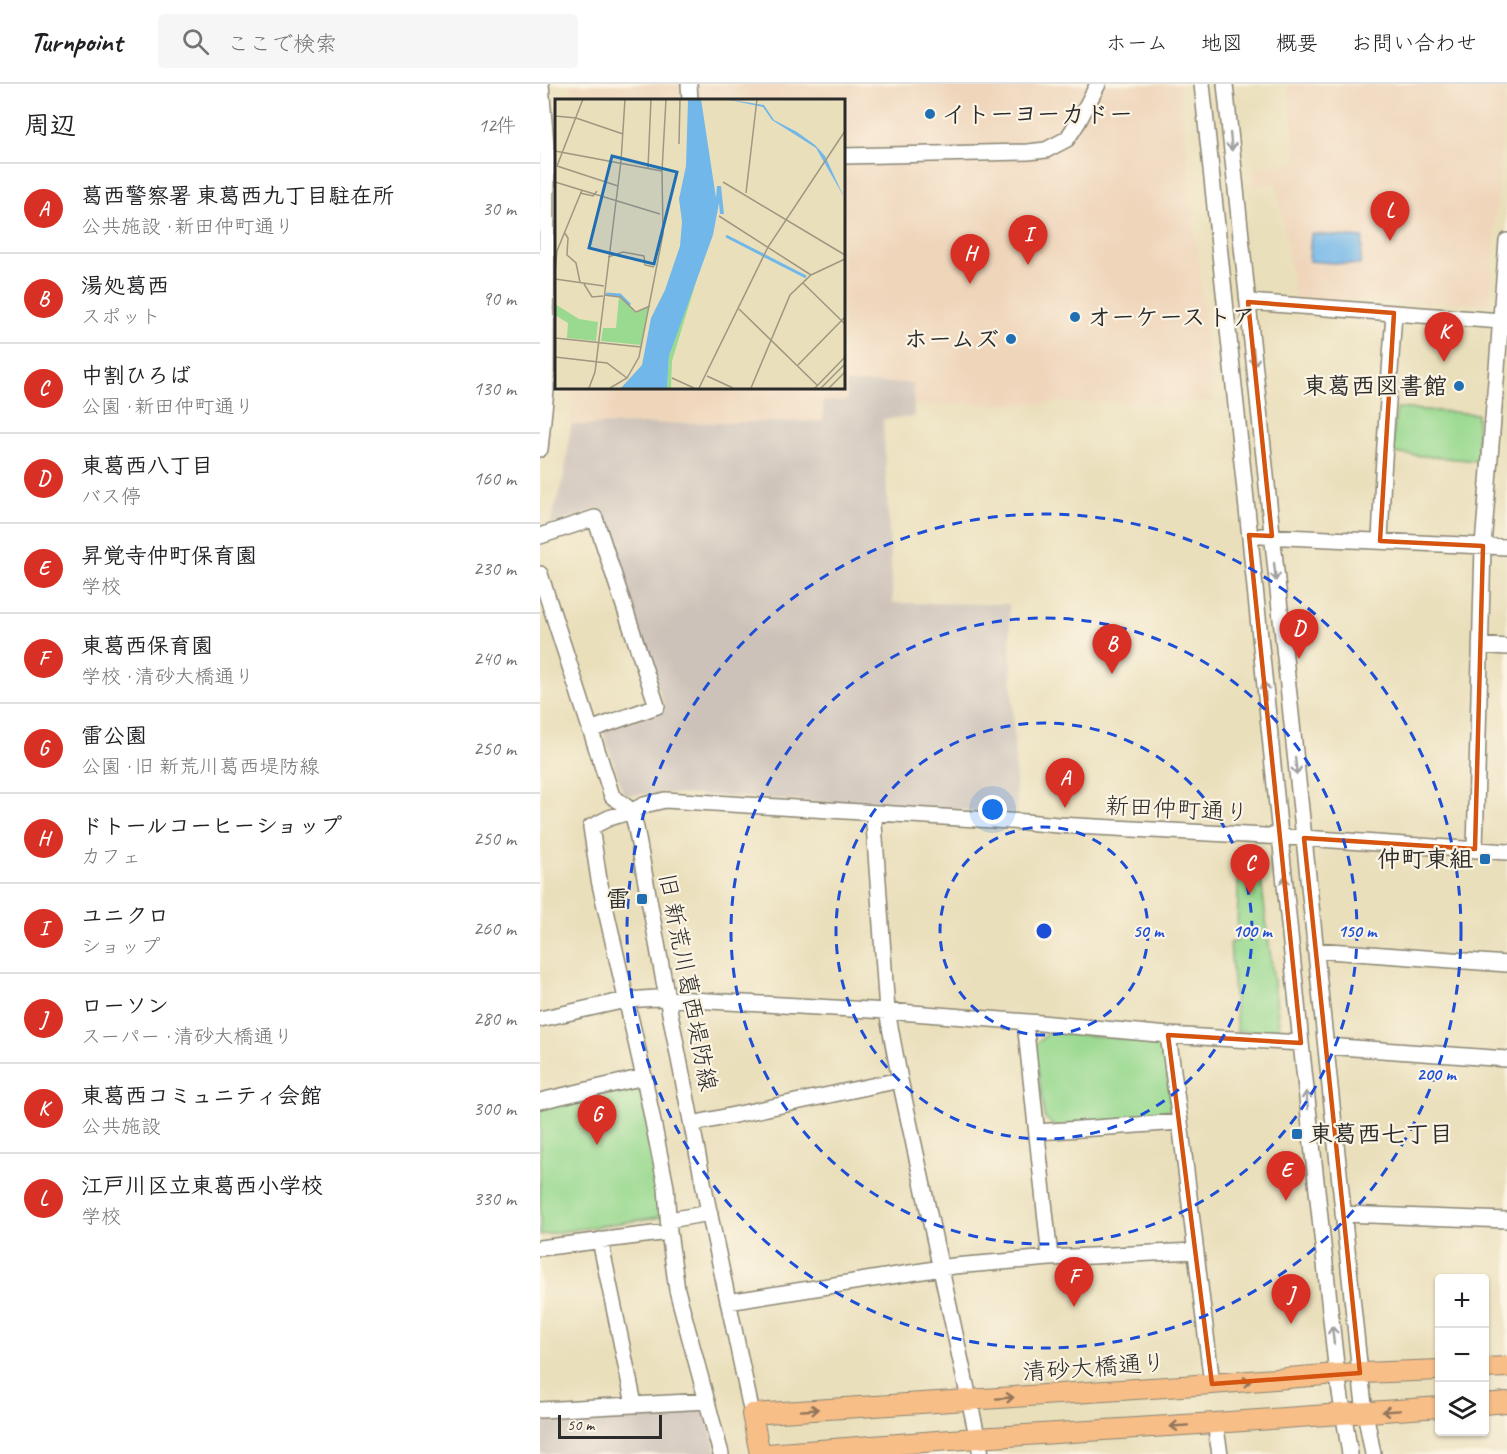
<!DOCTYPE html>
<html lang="ja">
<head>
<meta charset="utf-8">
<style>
	:root { --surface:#fff; --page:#f6f6f6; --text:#202124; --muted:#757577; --line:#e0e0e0; --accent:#d93025 }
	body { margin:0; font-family:Caveat,"Klee One",sans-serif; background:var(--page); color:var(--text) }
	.controls { position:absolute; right:18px; bottom:18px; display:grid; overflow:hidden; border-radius:6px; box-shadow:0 2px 4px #0004 }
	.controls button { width:54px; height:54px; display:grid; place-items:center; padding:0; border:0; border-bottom:2px solid var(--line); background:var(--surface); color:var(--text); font:30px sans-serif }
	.scale { position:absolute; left:18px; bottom:15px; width:104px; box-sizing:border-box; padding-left:6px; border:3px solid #2b2b2b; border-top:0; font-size:16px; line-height:21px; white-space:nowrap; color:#2b2b2b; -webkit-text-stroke:4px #fcf5e5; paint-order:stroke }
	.you { position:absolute; left:453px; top:726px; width:21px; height:21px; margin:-15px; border:4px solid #fff; border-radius:50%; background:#1a73e8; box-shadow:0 0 0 9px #1a73e833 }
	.badge { display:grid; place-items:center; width:39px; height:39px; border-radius:50%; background:var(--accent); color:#fff; font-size:20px; font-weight:700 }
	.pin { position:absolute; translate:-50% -50px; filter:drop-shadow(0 2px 3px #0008) }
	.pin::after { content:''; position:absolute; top:32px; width:21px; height:18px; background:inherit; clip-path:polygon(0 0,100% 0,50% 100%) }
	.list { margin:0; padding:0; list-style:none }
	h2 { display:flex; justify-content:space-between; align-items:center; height:78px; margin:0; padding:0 24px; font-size:26px }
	h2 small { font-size:20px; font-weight:400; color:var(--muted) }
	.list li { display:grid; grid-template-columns:39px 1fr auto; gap:18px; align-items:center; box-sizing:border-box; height:90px; padding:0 24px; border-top:2px solid var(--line) }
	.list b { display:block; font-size:22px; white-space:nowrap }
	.list p { margin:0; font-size:20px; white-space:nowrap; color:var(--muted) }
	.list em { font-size:20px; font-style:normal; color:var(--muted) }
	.icon { flex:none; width:33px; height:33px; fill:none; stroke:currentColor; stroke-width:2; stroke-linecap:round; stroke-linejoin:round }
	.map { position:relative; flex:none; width:967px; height:1370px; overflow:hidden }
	header { display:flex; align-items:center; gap:36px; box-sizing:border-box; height:84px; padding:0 30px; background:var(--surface); border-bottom:2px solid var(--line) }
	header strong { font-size:28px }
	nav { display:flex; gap:33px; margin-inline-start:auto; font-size:21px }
	.search { width:420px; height:54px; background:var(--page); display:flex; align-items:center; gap:15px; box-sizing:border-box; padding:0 21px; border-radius:6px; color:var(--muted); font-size:22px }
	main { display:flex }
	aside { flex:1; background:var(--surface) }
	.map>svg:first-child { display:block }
</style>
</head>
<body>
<header>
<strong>Turnpoint</strong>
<div class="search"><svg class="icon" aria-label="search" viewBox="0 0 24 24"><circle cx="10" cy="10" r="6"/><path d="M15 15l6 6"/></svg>ここで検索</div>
<nav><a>ホーム</a><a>地図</a><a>概要</a><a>お問い合わせ</a></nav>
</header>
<main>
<aside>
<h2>周辺<small>12件</small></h2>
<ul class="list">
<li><span class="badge">A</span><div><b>葛西警察署 東葛西九丁目駐在所</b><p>公共施設 · 新田仲町通り</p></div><em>30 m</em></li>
<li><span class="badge">B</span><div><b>湯処葛西</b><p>スポット</p></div><em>90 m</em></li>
<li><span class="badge">C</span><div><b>中割ひろば</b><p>公園 · 新田仲町通り</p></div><em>130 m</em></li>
<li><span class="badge">D</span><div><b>東葛西八丁目</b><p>バス停</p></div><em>160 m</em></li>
<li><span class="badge">E</span><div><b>昇覚寺仲町保育園</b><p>学校</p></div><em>230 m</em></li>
<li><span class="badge">F</span><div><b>東葛西保育園</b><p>学校 · 清砂大橋通り</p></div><em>240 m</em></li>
<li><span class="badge">G</span><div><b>雷公園</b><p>公園 · 旧 新荒川葛西堤防線</p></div><em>250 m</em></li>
<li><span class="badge">H</span><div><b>ドトールコーヒーショップ</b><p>カフェ</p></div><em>250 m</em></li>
<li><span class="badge">I</span><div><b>ユニクロ</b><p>ショップ</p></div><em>260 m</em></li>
<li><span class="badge">J</span><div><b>ローソン</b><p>スーパー · 清砂大橋通り</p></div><em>280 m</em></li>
<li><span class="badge">K</span><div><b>東葛西コミュニティ会館</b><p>公共施設</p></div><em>300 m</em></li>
<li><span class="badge">L</span><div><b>江戸川区立東葛西小学校</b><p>学校</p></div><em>330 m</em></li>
</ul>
</aside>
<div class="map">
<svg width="967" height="1370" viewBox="0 0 967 1370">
	<rect width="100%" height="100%" fill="#fcf5e5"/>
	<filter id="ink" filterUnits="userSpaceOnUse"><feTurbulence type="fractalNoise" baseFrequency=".0167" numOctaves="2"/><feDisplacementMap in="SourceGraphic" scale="12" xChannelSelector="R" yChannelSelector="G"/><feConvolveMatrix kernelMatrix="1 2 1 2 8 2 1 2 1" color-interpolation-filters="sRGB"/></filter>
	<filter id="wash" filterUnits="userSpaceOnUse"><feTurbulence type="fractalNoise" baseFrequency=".008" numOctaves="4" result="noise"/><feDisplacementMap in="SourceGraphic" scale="24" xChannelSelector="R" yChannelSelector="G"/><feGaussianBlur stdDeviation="1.35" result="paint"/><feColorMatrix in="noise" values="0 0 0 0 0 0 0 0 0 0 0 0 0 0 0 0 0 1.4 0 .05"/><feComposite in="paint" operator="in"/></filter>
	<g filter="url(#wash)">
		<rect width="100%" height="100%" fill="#eadfbb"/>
		<path fill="#efd6bb" d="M31 0H640L673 317 374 321 372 299 307 300V317L283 337 31 341 32 303H303V16H32Z
			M747 0H966L949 220 755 214 737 99 715 101 713 84 757 78Z"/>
		<path fill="#cdc2b9" d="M307 299H373L374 333 343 335 353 519 469 520 477 729 128 709 84 711 63 646 125 624 59 425 10 441 25 388 31 341 283 337V317H307Z
			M158 1324 166 1331 177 1370H0V1334Z"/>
		<path fill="#99d990" stroke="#62825e" stroke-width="1.5" d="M857 324 937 330 938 377 851 369Z
			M699 762 717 763 740 948 697 947 690 859 697 857Z
			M510 948 624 959 632 1032 516 1044 504 1033 495 961Z
			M98 1003 103 1005 126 1132 0 1151V1025Z"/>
		<path fill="#72b7e9" stroke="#4e718a" stroke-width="1.5" d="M771 150 823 154 820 181 769 177Z"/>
	</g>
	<g filter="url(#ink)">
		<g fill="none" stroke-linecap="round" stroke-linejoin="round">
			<defs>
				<path id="minor" d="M149 0 150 16
					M662 0 709 444 761 959 797 1290 810 1370
					M685 0 820 1289 825 1328 833 1370
					M303 72 488 68 506 66 527 55 538 38 558 0
					M708 218 961 237
					M0 365 6 306 7 73 1 0
					M0 452 55 434 117 622 50 646
					M721 452 967 463
					M840 457 843 390 854 229
					M0 490 72 712 92 727 96 744 127 914 166 1113 212 1330
					M940 561 967 563
					M335 730 334 740 347 927 360 996 441 1370
					M935 765 943 462 967 157
					M775 866 967 880
					M0 935 86 916 117 914 347 927 501 939 628 951 761 959
					M485 938 510 1174
					M628 951 640 1038 672 1300
					M786 962 967 975
					M0 1017 104 993
					M152 1040 360 996
					M497 1048 640 1038
					M803 1130 967 1136
					M129 1136 170 1129
					M60 1156 94 1320
					M0 1164 129 1148
					M188 1218 414 1182 510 1174 655 1167
					M0 1326 167 1317
					M675 1339 680 1370
					M181 1370 137 1206 129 1148 126 1103 104 993 59 796 51 743 69 734 92 727 104 721 125 716 486 738 518 741 764 754 967 768"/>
				<path id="major" d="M944 1284 967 1283
					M944 1320 967 1318
					M220 1370 212 1330 672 1300 797 1290 900 1286
					M227 1370 437 1354 675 1339 900 1323"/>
			</defs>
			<use href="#minor" stroke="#8a8573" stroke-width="18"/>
			<use href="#major" stroke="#8a8573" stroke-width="22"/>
			<use href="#minor" stroke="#fff" stroke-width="15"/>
			<use href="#major" stroke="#f7be88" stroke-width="20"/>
		</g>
		<defs><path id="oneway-shaft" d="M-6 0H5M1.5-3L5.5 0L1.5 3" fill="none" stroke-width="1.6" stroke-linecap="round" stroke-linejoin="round" transform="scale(1.5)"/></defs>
		<g stroke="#a0a0a0">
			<use href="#oneway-shaft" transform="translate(691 58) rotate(84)"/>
			<use href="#oneway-shaft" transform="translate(714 273) rotate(84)"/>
			<use href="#oneway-shaft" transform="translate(735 488) rotate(84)"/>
			<use href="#oneway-shaft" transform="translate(725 607) rotate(-96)"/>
			<use href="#oneway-shaft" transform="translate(756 682) rotate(84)"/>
			<use href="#oneway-shaft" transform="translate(745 801) rotate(-96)"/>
			<use href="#oneway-shaft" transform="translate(767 1016) rotate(-96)"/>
			<use href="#oneway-shaft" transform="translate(793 1251) rotate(-96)"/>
		</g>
		<g stroke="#91745a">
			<use href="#oneway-shaft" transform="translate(702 1298) rotate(-5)"/>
			<use href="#oneway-shaft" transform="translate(465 1314) rotate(-4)"/>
			<use href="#oneway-shaft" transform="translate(270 1326) rotate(-4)"/>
			<use href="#oneway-shaft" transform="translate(851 1327) rotate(176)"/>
			<use href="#oneway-shaft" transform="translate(639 1342) rotate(176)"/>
		</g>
	</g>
	<path fill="none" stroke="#d5540f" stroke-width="4.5" stroke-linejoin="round" d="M708 218 854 229 840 457 943 462 935 765 764 754 820 1289 672 1300 628 951 761 959 709 451 732 452Z"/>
	<g fill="none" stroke="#1d4ed8" stroke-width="3" stroke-dasharray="10 8">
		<circle cx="504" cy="847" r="104"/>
		<circle cx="504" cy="847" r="208"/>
		<circle cx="504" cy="847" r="313"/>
		<circle cx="504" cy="847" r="417"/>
	</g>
	<g fill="#1f6fb2" stroke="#fcf5e5" stroke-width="2">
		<circle cx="390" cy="30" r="6"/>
		<circle cx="535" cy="233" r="6"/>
		<circle cx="471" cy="255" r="6"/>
		<circle cx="919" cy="302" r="6"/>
		<rect x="939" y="769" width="12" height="12" rx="3"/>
		<rect x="96" y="809" width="12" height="12" rx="3"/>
		<rect x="751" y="1044" width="12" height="12" rx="3"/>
	</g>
	<g text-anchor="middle" stroke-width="4.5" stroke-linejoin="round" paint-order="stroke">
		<g font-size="24" font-weight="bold" fill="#2b2b2b" stroke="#fcf5e5" text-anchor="end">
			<text x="402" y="38" text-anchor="start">イトーヨーカドー</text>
			<text x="547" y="241" text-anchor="start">オーケーストア</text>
			<text x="459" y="263">ホームズ</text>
			<text x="907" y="310">東葛西図書館</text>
			<text x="933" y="783">仲町東組</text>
			<text x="90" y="823">雷</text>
			<text x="769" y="1058" text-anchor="start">東葛西七丁目</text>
		</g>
		<g font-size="24" fill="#2b2b2b" stroke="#fcf5e5">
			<text transform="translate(637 725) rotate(3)" y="8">新田仲町通り</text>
			<text transform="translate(148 898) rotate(79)" y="8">旧 新荒川葛西堤防線</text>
			<text transform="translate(554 1283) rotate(-4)" y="8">清砂大橋通り</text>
		</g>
	</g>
	<g transform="translate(15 15)">
		<rect width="290" height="290" fill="#eadfbb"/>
		<path d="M155 137 117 262 116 289H112L114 257ZM64 198 81 214 93 208 86 246 46 242 48 229H61ZM0 205 24 220 43 223 41 242 12 239 13 224 0 216Z" fill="#99d990"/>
		<path d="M133 0H146L161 99 162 87H166L169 115H165L164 104 158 136 114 257 112 289H66L87 266 96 219 110 191 125 147 127 123 124 100 131 67ZM170 0 209 6 219 21 242 33 260 46 270 57 289 98 261 49 217 21 208 8Z" fill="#72b7e9"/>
		<path fill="none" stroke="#72b7e9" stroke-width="3" d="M171 137 251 178M51 195 65 196 75 206"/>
		<path fill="none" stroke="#9e9781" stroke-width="1.5" d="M0 17 21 19 68 35M124 45 125 0M0 52 107 72 111 0M2 67 28 0M2 67 63 87M93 69 96 0M0 83 105 115M168 83 290 156M25 94 38 97 42 92M191 94 202 0M164 117 256 176M9 133 13 139 12 156 21 164 25 183M53 158 68 153 89 157 90 166 99 168M0 174 2 152 27 91M0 180 49 187M248 184 290 225M29 185 37 198 48 197M49 196 65 198 81 213 95 207M184 210 262 286M0 239 86 248M0 258 52 264 72 279M243 266 290 218M152 277 178 289M117 279 139 289M34 289 40 273 66 62 70 0M55 289 72 279 84 258 108 135 107 72M144 289 213 148 290 32M196 289 235 196 256 176 290 160M260 289 290 258M266 289 290 265M274 289 290 273"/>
		<path fill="#1f6fb2" fill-opacity="0.15" stroke="#1f6fb2" stroke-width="3" d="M57 57 122 73 99 165 34 149Z"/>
		<rect width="290" height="290" fill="none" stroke="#2b2b2b" stroke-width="3"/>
	</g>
	<circle cx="504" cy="847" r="9" fill="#1d4ed8" stroke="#fcf5e5" stroke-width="3"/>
	<g font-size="18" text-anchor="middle" font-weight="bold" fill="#1d4ed8" stroke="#fcf5e5" stroke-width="4.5" stroke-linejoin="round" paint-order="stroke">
		<text x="608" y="853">50 m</text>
		<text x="712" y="853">100 m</text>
		<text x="817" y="853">150 m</text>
		<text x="896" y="996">200 m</text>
	</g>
</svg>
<div class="controls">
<button>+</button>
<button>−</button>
<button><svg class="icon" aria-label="layers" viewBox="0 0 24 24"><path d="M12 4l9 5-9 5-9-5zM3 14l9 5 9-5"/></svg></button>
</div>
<div class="scale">50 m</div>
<div class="you"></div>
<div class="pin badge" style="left:525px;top:724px">A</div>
<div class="pin badge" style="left:572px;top:590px">B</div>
<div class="pin badge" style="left:710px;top:810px">C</div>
<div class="pin badge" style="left:759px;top:575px">D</div>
<div class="pin badge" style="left:746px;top:1117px">E</div>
<div class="pin badge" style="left:534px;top:1223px">F</div>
<div class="pin badge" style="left:57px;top:1061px">G</div>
<div class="pin badge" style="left:430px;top:200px">H</div>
<div class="pin badge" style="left:488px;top:181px">I</div>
<div class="pin badge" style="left:751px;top:1240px">J</div>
<div class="pin badge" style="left:904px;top:278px">K</div>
<div class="pin badge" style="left:850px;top:157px">L</div>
</div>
</main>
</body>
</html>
